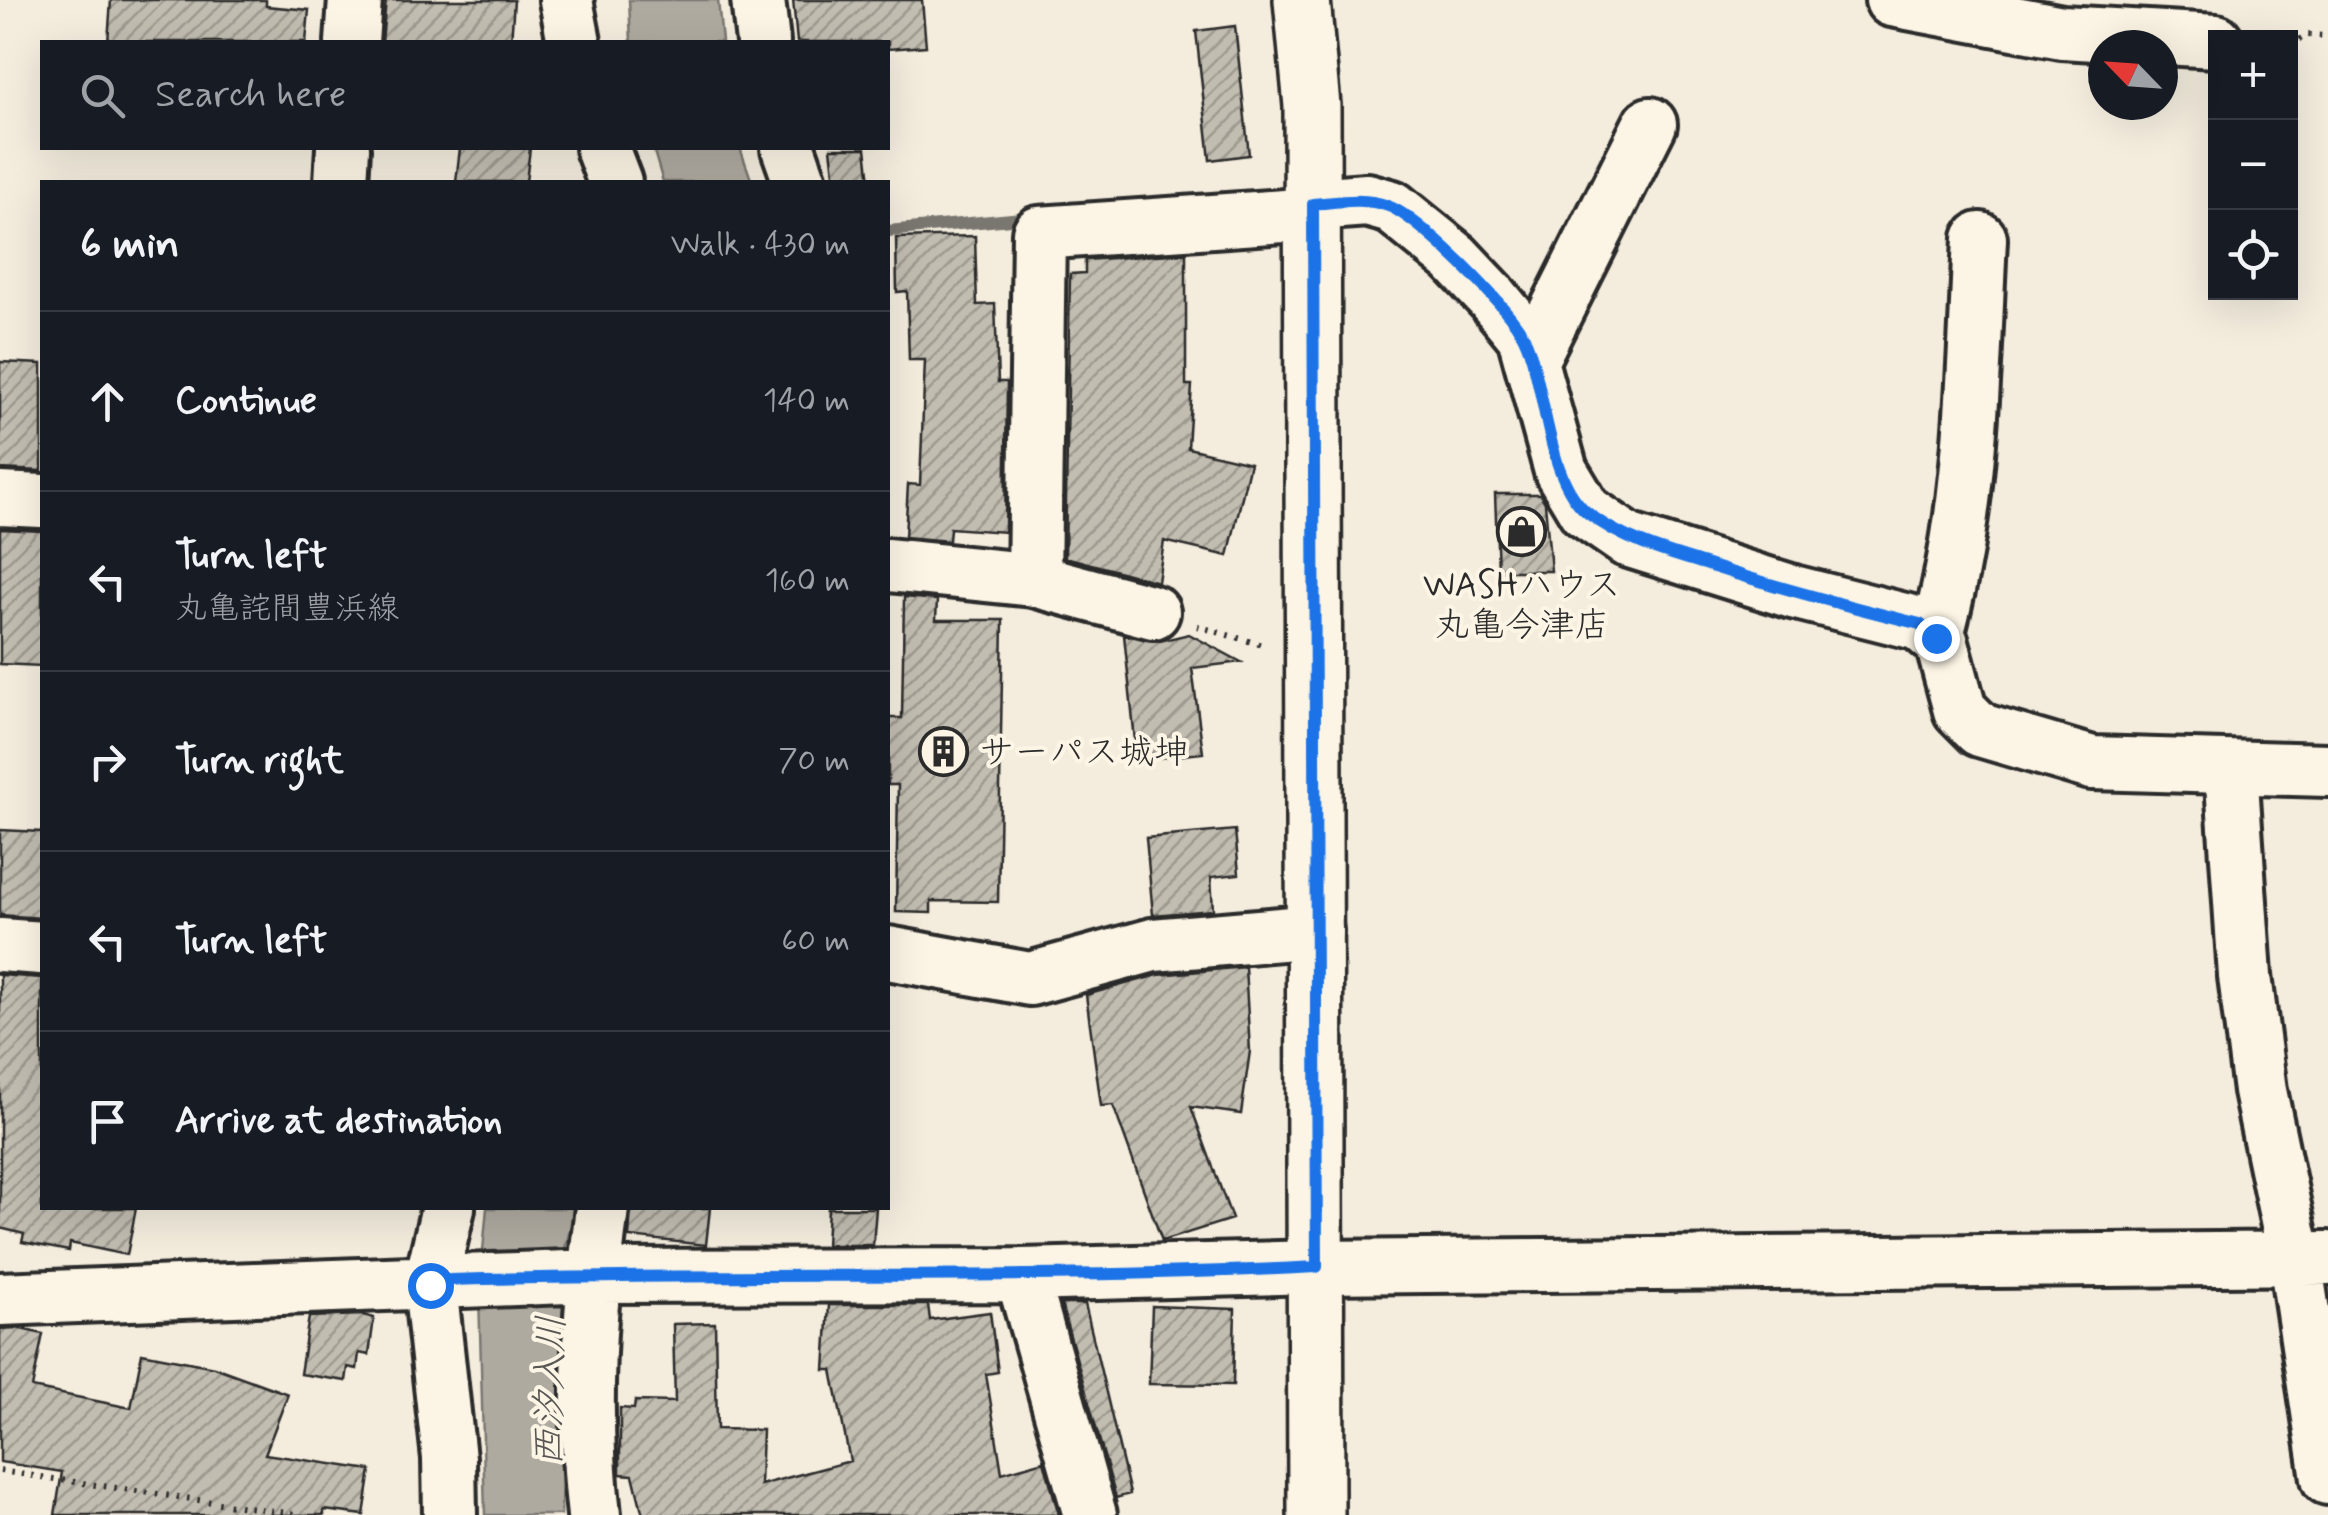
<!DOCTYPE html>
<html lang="en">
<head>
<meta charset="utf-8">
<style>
	:root { --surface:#171b24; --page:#242831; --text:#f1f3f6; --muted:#9ea1a6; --line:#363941 }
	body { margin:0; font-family:Mynerve,"Klee One",sans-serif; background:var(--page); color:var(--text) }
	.controls { position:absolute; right:30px; top:30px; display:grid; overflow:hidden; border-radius:0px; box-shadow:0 10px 40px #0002 }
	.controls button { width:90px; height:90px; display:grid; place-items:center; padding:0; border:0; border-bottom:2px solid var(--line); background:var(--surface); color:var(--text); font:50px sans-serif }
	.compass { position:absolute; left:2088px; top:30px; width:90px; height:90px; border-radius:50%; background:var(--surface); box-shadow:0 10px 40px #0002; rotate:295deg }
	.stop { position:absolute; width:30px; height:30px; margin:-22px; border:8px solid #1a73e8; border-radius:50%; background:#fff }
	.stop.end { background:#1a73e8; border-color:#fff; box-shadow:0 2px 10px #0008 }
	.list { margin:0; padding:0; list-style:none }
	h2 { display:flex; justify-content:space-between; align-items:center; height:130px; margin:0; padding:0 40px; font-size:42px }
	h2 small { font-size:32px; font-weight:400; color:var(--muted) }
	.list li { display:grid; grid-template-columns:65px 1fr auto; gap:30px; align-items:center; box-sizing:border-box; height:180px; padding:0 40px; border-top:2px solid var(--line) }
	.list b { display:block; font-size:38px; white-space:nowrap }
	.list p { margin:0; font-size:32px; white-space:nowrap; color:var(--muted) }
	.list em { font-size:32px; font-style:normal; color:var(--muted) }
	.icon { flex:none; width:55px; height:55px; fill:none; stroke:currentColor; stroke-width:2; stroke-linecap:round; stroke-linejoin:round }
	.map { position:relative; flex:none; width:2328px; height:1515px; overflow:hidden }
	.search { position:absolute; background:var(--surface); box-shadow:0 10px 40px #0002; left:40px; top:40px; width:850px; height:110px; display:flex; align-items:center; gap:25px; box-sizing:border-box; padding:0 35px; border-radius:0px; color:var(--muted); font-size:38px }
	.panel { position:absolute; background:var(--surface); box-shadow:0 10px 40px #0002; left:40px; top:180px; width:850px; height:1030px; border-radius:0px }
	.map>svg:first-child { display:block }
</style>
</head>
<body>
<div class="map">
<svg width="2328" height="1515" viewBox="0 0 2328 1515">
	<defs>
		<pattern id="building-hatch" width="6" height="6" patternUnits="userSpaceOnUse" patternTransform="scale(2.5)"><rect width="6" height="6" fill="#c2bdb1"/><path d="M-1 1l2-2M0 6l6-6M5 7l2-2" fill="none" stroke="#9e9a90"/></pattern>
	</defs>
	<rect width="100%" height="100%" fill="#f4edde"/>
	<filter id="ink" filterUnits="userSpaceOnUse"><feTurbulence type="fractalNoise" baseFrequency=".01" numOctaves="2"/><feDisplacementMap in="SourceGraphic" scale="20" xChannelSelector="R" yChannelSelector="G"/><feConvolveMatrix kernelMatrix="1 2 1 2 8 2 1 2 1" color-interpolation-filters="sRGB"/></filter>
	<g filter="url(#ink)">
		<path fill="#afaaa0" stroke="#7a7771" stroke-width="2.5" d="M629 0H718L722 42H631Z
			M653 148H740L752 182H663Z
			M487 1208H576L564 1252 561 1515H485L479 1293Z"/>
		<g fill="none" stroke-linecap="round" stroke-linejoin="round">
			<path stroke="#7a7771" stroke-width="12" d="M888 231 1032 217"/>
		</g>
		<path fill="url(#building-hatch)" stroke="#2b2b2b" stroke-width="2.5" d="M111 0H266V6L309 10 306 42H108Z
			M386 0H514L511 42H382Z
			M793 0H922L926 46 888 49V42H797Z
			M1235 26 1249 155 1210 160 1196 31Z
			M460 148H530L526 182H456Z
			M831 148H866L870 182H835Z
			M975 236 977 305 995 304 998 382H1007L1005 532 950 528 949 541 905 537 908 484 920 485 925 360H909L907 291 897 292 896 238Z
			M1186 253V385H1192L1188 448 1250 463 1228 556 1164 541 1158 582 1065 557 1070 274 1085 273V260Z
			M0 362 42 364V471L0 469Z
			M1495 494H1540L1545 503 1551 571H1498Z
			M0 529 42 531V666L0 664Z
			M904 597 937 600 936 620H1003L998 902 931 901V913L896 912 898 785H888V718H902Z
			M1189 634 1241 662 1192 668 1203 753 1137 760 1124 635 1160 641Z
			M0 830 42 832V918L0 915Z
			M1235 830 1239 874 1211 877 1213 910 1153 915 1146 838Z
			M1245 967 1250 1051 1241 1114 1191 1107 1232 1219 1162 1241 1113 1105 1101 1106 1086 995 1158 975Z
			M0 975 42 978V1208H136L127 1255 70 1243 69 1251 22 1242 24 1234 0 1228Z
			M631 1208H710L706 1245 629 1237Z
			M828 1208H876L873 1245H826Z
			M1061 1304H1085L1130 1494 1116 1498Z
			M829 1305H928L930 1320 990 1312 998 1372 986 1374 1002 1473 1044 1461 1059 1515H643L633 1475 620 1474V1408L634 1409 635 1401 675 1402 673 1324 715 1323 717 1429 762 1430 760 1485 850 1461 832 1370H825Z
			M1152 1306 1235 1309 1233 1385 1149 1384Z
			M363 1315 374 1318 369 1355 359 1353 357 1369 348 1367 346 1381 300 1374 309 1317Z
			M16 1328 43 1334 32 1388 131 1408 142 1353 214 1367 288 1394 265 1454 371 1470 364 1515 324 1510V1515H55L62 1472 0 1462V1329Z"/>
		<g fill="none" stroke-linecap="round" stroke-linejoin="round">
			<defs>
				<path id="minor" d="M566 0 574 42
					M758 0 763 42
					M1892 0 2062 32 2216 41
					M352 42 355 0
					M602 148 615 182
					M788 148 800 182
					M341 182 343 148
					M1313 204 1367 200 1392 207 1455 258 1491 296 1524 336 1561 471 1585 511 1627 540 1793 592 1920 624 1942 643 1960 710 1980 730 2092 763 2328 770
					M1531 361 1650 124
					M0 499 42 501
					M888 565 1034 580 1039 233 1313 214
					M1034 580 1153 612
					M1936 638C1973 508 1973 374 1980 239
					M2231 768 2245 976 2260 1091 2295 1259 2328 1478
					M0 945 42 948
					M888 953 1030 979 1153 945 1316 931
					M448 1208 430 1285 449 1458 450 1515
					M1022 1275 1090 1515
					M0 1299 593 1276 1022 1275 1317 1267 2328 1258
					M594 1515C582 1413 589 1309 602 1208"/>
				<path id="major" d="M1302 0 1312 106 1316 1515"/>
			</defs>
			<use href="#minor" stroke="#2b2b2b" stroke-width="60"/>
			<use href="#major" stroke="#2b2b2b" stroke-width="62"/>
			<path stroke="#2b2b2b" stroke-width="6" stroke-dasharray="2.5 8" stroke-linecap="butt" d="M2290 45 2307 35 2328 36
				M1197 626 1262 645
				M0 1471 301 1515"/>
			<use href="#minor" stroke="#fcf5e5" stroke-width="52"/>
			<use href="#major" stroke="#fcf5e5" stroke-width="55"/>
		</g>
	</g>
	<g fill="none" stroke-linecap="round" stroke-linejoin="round" filter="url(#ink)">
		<path stroke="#1a73e8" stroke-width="12" d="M430 1285 450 1280C739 1271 1028 1282 1317 1267L1313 204C1338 202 1364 197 1388 206 1419 217 1509 307 1524 337 1547 386 1545 480 1589 514 1627 543 1670 553 1714 567 1782 589 1851 607 1920 624L1936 638"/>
	</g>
	<defs>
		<symbol id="shop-ring" viewBox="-11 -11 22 22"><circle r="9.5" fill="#fcf5e5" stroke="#2b2b2b" stroke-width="1.5"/><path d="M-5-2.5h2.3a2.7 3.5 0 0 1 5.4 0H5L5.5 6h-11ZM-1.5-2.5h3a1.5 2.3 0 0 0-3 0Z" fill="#2b2b2b"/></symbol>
		<symbol id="building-ring" viewBox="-11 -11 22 22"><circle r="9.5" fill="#fcf5e5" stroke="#2b2b2b" stroke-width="1.5"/><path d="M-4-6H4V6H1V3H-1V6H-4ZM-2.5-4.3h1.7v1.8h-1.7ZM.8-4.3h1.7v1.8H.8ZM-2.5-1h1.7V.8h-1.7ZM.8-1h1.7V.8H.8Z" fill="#2b2b2b"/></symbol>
	</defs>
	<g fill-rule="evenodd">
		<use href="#shop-ring" x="1494" y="504" width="55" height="55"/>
		<use href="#building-ring" x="916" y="724" width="55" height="55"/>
	</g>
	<g text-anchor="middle" stroke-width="8" stroke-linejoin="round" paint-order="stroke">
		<g font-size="35" fill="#2b2b2b" stroke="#fcf5e5">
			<text x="1522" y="596">WASHハウス<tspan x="1522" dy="40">丸亀今津店</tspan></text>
			<text x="979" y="763" text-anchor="start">サーパス城坤</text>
		</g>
		<g font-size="38" font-style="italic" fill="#595754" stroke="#fcf5e5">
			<text transform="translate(549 1391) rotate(-89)" y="13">西汐入川</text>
		</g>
	</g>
</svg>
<div class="controls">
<button>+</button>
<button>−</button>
<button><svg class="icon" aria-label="locate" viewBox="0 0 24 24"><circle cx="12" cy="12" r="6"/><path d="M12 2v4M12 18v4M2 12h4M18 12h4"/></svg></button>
</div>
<svg class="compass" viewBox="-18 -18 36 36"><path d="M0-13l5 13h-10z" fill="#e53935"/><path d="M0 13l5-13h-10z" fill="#9ea1a6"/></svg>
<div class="stop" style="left:430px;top:1285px"></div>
<div class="stop end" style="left:1936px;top:638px"></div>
<div class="search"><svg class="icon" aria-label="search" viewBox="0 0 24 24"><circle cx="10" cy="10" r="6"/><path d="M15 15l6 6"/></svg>Search here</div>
<section class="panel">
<h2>6 min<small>Walk · 430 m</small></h2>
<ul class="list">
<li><svg class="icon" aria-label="ahead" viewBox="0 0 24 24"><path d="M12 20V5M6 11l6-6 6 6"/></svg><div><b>Continue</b></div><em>140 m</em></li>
<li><svg class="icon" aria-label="left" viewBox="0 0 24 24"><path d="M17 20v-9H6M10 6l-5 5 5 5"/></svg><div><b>Turn left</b><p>丸亀詫間豊浜線</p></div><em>160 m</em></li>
<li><svg class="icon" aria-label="right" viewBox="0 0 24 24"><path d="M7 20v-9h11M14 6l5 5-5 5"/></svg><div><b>Turn right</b></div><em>70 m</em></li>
<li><svg class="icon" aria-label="left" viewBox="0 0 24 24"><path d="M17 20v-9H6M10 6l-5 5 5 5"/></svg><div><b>Turn left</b></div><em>60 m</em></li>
<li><svg class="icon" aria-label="arrive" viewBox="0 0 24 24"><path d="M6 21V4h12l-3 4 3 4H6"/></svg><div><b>Arrive at destination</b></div></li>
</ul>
</section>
</div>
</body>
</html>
